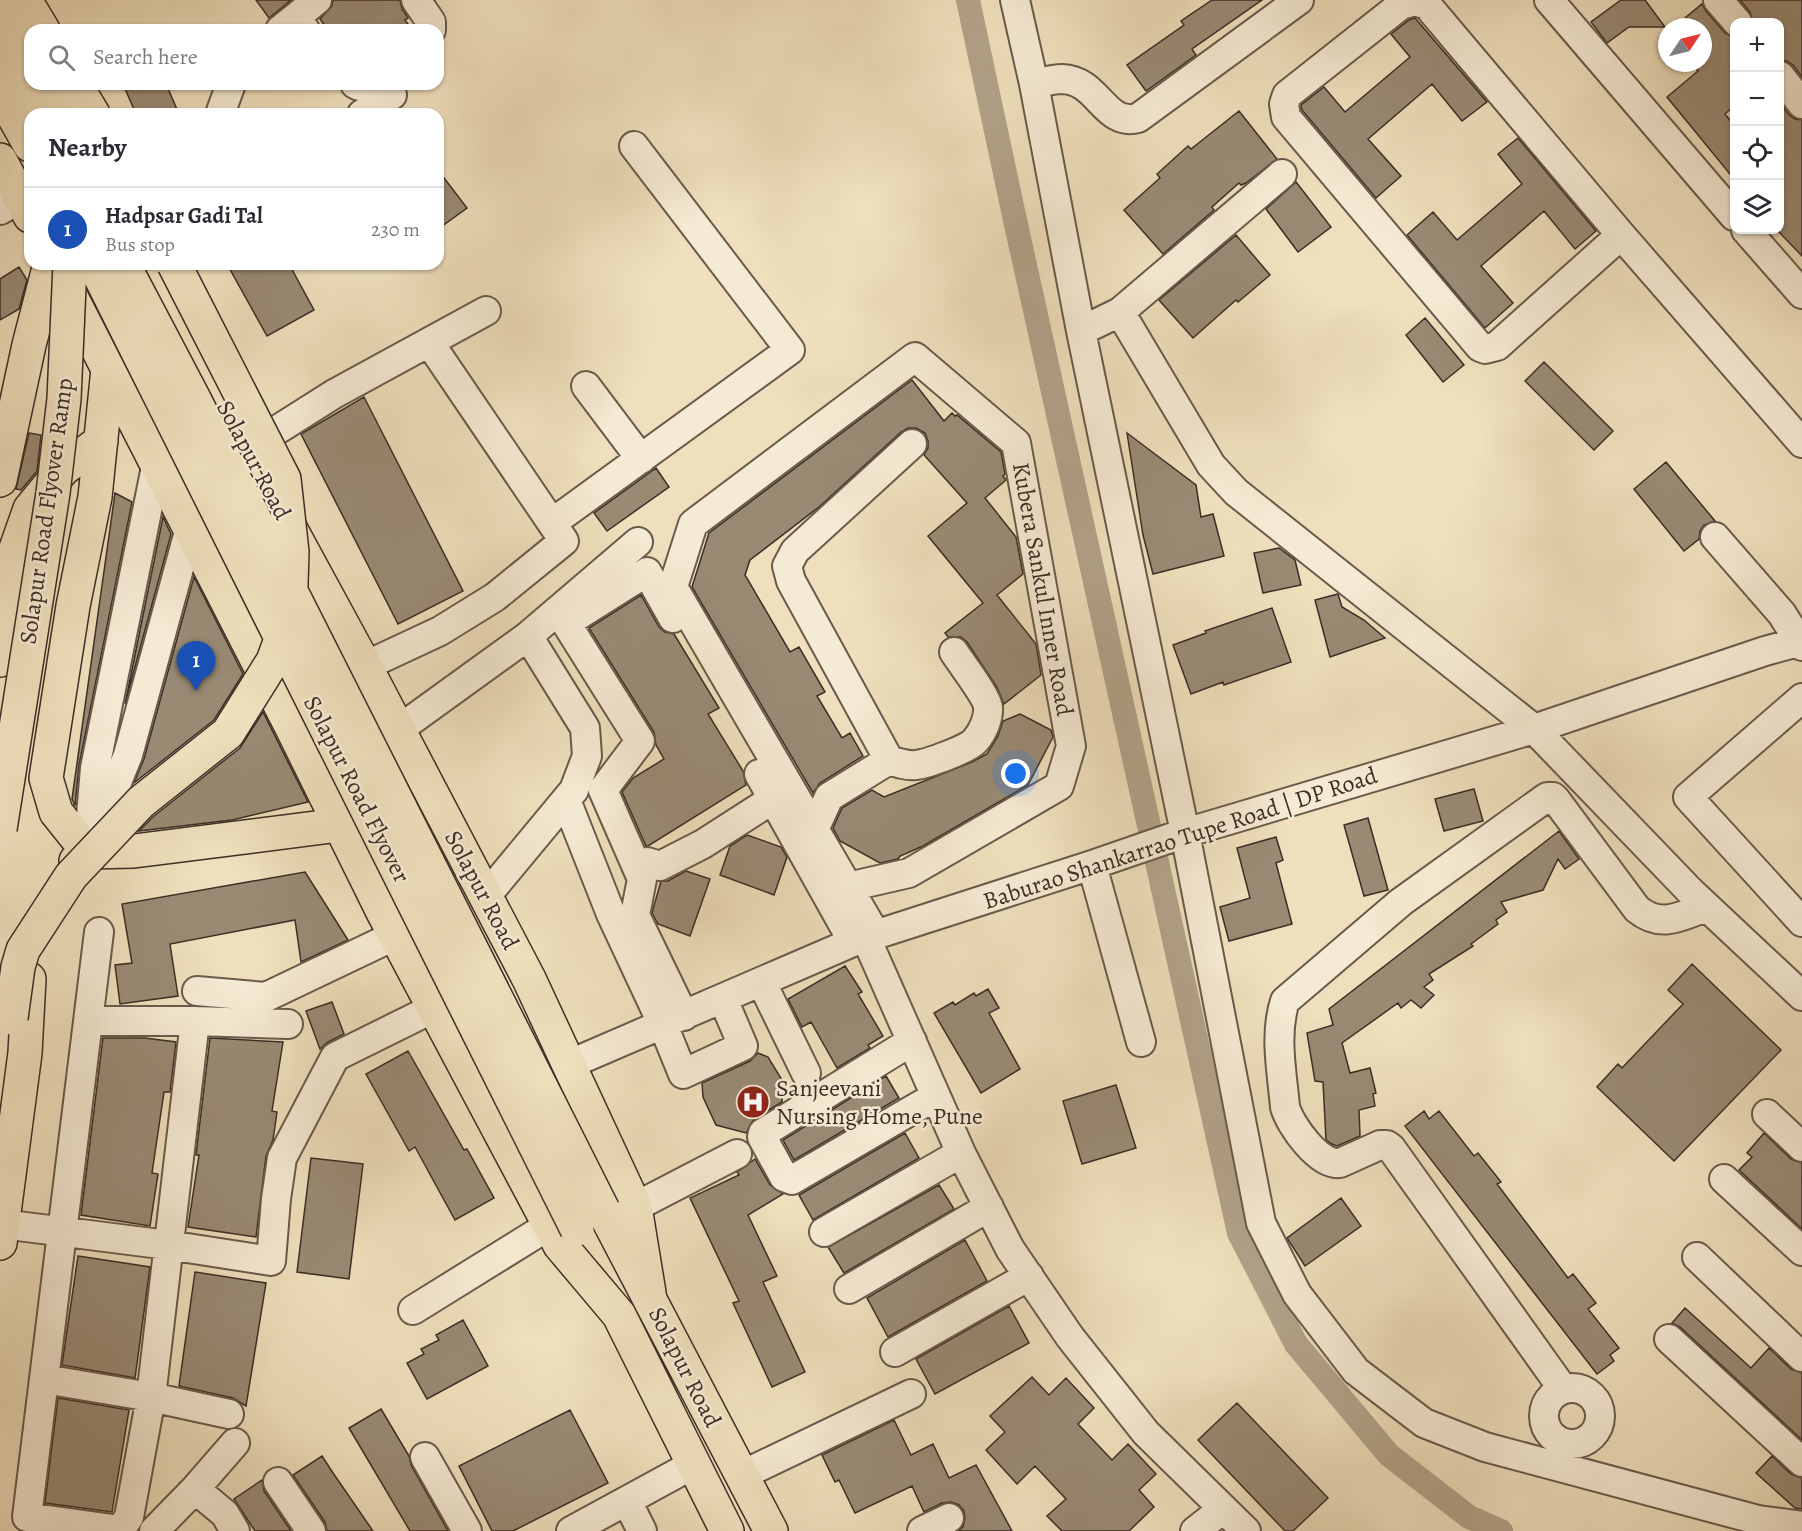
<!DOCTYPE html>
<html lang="en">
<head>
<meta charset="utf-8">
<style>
	:root { --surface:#fff; --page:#f7f7f7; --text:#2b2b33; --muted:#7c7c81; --line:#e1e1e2; --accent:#0f766e }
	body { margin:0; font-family:Alegreya,serif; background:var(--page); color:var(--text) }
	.controls { position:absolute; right:18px; top:18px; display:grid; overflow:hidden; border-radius:12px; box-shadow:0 2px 4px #0004 }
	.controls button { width:54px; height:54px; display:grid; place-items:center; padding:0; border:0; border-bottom:2px solid var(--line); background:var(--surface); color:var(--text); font:30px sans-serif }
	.compass { position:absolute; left:1658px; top:18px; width:54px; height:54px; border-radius:50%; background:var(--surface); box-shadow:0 2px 4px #0004; rotate:55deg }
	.you { position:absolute; left:1016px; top:774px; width:21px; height:21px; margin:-15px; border:4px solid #fff; border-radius:50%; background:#1a73e8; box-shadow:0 0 0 9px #1a73e833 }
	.badge { display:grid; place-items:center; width:39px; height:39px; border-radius:50%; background:var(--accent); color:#fff; font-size:20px; font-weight:700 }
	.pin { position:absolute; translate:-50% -50px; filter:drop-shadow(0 2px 3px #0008) }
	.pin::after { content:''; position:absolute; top:32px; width:21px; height:18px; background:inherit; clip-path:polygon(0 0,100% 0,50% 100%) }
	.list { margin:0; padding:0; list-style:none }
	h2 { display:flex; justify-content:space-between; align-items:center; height:78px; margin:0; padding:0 24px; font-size:26px }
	h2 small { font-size:20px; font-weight:400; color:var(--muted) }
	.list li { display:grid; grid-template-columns:39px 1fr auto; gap:18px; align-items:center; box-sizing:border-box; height:84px; padding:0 24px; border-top:2px solid var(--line) }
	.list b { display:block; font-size:22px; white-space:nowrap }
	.list p { margin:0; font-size:20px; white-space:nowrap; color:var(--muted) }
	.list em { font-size:20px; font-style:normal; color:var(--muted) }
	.icon { flex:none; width:33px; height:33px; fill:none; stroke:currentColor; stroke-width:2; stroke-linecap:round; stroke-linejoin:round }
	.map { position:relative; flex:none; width:1802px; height:1531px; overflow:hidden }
	.search { position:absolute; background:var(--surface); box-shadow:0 2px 4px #0004; left:24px; top:24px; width:420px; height:66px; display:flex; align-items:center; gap:15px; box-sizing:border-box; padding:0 21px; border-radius:18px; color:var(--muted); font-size:22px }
	.panel { position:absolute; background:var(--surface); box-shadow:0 2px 4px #0004; left:24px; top:108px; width:420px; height:162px; border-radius:18px }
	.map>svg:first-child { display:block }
</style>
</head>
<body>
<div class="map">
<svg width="1802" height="1531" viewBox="0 0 1802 1531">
	<rect width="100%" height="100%" fill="#efdfbc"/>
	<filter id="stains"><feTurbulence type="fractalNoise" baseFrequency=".00333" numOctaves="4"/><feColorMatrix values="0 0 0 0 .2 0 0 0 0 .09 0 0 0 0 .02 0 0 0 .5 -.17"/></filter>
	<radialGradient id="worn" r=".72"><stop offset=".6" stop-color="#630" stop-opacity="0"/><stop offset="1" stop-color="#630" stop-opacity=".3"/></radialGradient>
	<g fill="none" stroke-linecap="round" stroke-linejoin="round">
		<path stroke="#b2a289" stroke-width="24" d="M968 0 1015 220 1239 1233 1296 1344 1389 1455 1469 1517 1501 1531"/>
	</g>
	<path fill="#998a74" stroke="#3c2d26" stroke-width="1.5" d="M256 0H291L269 18Z
		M333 0H400L402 9 408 18 405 20 412 30H328L320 19 332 6Z
		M1212 0H1262L1192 49 1196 55 1146 91 1127 65 1184 25 1181 21Z
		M1621 0H1645L1665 27H1629L1607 43 1591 22Z
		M1740 0H1802V77L1793 65 1787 61 1779 60V22H1753L1750 12Z
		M1702 4 1706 11 1725 33 1734 38V106L1725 114 1734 125V179L1667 97 1698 71 1695 68 1703 63V27H1674Z
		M1415 18 1487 102 1462 121 1432 84 1368 139 1401 176 1376 198 1302 110 1301 105 1324 87 1345 112 1410 57 1391 34 1409 20Z
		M123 84H166L179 114H136Z
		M1779 102 1789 115 1795 119 1802 120V256L1779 232Z
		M1239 111 1277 159 1246 183 1241 185 1239 183 1212 207 1214 210 1163 254 1124 210 1160 178 1157 174 1188 146 1191 149Z
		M1518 138 1596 231 1575 249 1544 211 1481 266 1513 303 1485 328 1407 235 1433 212 1457 240 1522 184 1498 154Z
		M438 170 467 208 438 229Z
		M1296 182 1331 227 1298 252 1266 209Z
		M1236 235 1270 275 1238 302 1236 300 1193 338 1159 300Z
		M227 264H289L314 310 267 336Z
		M19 267 27 280 19 309 0 320V279Z
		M1425 318 1464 365 1443 382 1406 335Z
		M1544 362 1613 431 1594 450 1525 381Z
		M912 380 944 421 952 413 955 416 957 415 1001 452 1005 474 1003 476 1006 480 985 498 1016 537 1023 574 997 595 1036 644 1041 675 1004 704 997 687 967 642 961 637H948L945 633 983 603 928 536 967 503 924 455 928 448V441L925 433 916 428H908L901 432 819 507 750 560 745 575 790 652 799 647 825 692 817 696 842 738 850 733 863 756 820 783 813 793 692 587 709 533Z
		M364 397 463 591 398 624 301 434Z
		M29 433 41 435 37 471 21 490 16 489Z
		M1127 433 1196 485 1201 517 1213 514 1224 556 1153 574 1143 535Z
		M1666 462 1715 521 1704 525 1700 531 1699 539 1684 551 1634 489Z
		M656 468 669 487 607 531 594 513Z
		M115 493 132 502 79 765 75 806 72 799Z
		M163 517 171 534 125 704Z
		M1279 548 1295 560 1301 585 1263 593 1254 553Z
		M194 577 243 674 214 720 134 783 144 759Z
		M1338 594 1342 607 1364 620 1385 638 1330 657 1315 600Z
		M641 595 659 627 665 632 674 634 719 708 708 714 743 771 746 785 648 846H646L622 792 633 778 664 759 656 745 654 732 589 628Z
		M1272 608 1291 662 1224 685 1223 682 1191 694 1173 645 1206 633 1205 631Z
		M263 712 308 802 232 820 139 831 154 816 240 748Z
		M1020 714 1051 730 1053 737 1028 785 923 846 900 856 898 859 880 863 840 841 833 828 842 808 872 790 884 797 972 762 987 754 998 736 1003 721Z
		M1474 789 1483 821 1444 831 1435 799Z
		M1368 818 1388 890 1364 896 1344 825Z
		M1559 831 1579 859 1565 869 1558 859 1543 890 1501 902 1507 912 1496 920 1498 924 1471 944 1473 946 1429 974 1433 980 1424 987 1434 995 1421 1008 1411 1000 1401 1008 1398 1003 1342 1043 1350 1073 1370 1068 1376 1093 1373 1094 1375 1106 1359 1110 1360 1136 1337 1146 1332 1144 1326 1140 1323 1082 1315 1081 1307 1033 1333 1025 1329 1009Z
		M747 835 781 847 787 857 774 895 720 875 730 846Z
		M1276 837 1283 860 1276 863 1292 924 1229 941 1220 907 1250 898 1237 848Z
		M686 871 710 879 690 936 658 924 652 913 661 881H668Z
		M305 872 348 940 301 962 295 920 170 944 178 996 120 1004 115 965 132 963 122 904Z
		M1692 964 1781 1050 1674 1161 1597 1087 1618 1064 1622 1068 1683 1004 1668 990Z
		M845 966 862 992 858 994 883 1036 868 1045 870 1048 837 1068 811 1022 802 1027 788 999Z
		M988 989 999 1008 989 1013 1020 1069 981 1093 934 1013 953 1002 955 1005 974 993 976 996Z
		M332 1002 344 1034 328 1042 320 1049 306 1011Z
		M103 1038H145L176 1042 170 1092H164L152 1173 158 1174 150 1226 81 1215Z
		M210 1038 283 1042 272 1111 277 1112 273 1140 266 1156 256 1237 188 1227 199 1155H196Z
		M408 1051 464 1150 467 1149 494 1198 455 1220 415 1147 409 1151 366 1074Z
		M758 1053 768 1057 782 1080V1102L754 1119 746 1133 716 1125 703 1097 702 1083 750 1061Z
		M886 1076 899 1098 794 1160 783 1140Z
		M1116 1085 1136 1148 1082 1164 1063 1101Z
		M1424 1111 1429 1119 1439 1111 1474 1156 1478 1153 1501 1182 1497 1184 1568 1278 1573 1274 1596 1303 1588 1309 1619 1348 1610 1355 1614 1361 1597 1374 1405 1126Z
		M905 1133 919 1158 813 1220 799 1195Z
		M1764 1133 1791 1159 1802 1163V1229L1739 1170 1752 1157 1747 1153Z
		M311 1158 363 1164 349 1279 297 1272Z
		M755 1159 770 1185 783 1194 748 1215 777 1276 763 1282 805 1372 772 1387 733 1303 739 1301 690 1198 739 1175 737 1172Z
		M939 1185 954 1209 844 1273 828 1247Z
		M1341 1198 1361 1226 1305 1266 1287 1238Z
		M965 1240 987 1281 888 1337 867 1298Z
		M78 1256 150 1267 135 1378 62 1365Z
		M195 1272 266 1283 246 1406 233 1398 179 1386Z
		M1009 1306 1029 1343 935 1394 916 1359Z
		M1685 1308 1751 1368 1769 1348 1791 1369 1802 1373V1440L1680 1327 1672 1323Z
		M463 1320 488 1366 427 1399 407 1363 424 1354 421 1349 439 1340 436 1335Z
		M1032 1377 1049 1395 1066 1378 1094 1408 1078 1424 1112 1460 1128 1444 1156 1474 1139 1490 1154 1507 1129 1531H1062L1047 1516 1066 1499 1035 1466 1017 1484 986 1450 1005 1432 990 1416Z
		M58 1398 129 1410 112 1512 45 1503Z
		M1237 1403 1328 1498 1293 1531H1285L1198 1440Z
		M381 1409 409 1456 411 1465 448 1531H410L349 1428Z
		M570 1410 608 1483 513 1531H492L459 1466Z
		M894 1420 911 1455 933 1444 949 1478 976 1465 1012 1531H958L963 1527 965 1519 964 1511 959 1505 951 1502 942 1503 924 1512 912 1486 855 1513 839 1480 835 1482 822 1455Z
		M322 1456 333 1473 373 1531H327L325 1522 293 1475Z
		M1772 1456 1791 1474 1802 1478V1509L1795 1508 1756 1473Z
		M262 1480 264 1491 291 1531H255L234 1499Z"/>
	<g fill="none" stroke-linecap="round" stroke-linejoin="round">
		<defs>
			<path id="minor" d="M416 0 431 22V30
				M1015 0 1034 84 1081 331 1185 833 1261 1223 1297 1294 1356 1371 1424 1423 1485 1447 1758 1520 1802 1526
				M1549 0 1734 216
				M1718 0 1737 22
				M295 18 317 0
				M280 30 295 18 305 30
				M1780 76 1802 104
				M355 84 359 86 371 84
				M1034 84C1043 82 1053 79 1062 79 1099 80 1104 127 1138 118L1299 0
				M220 114 231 84
				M362 114 392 95
				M0 210 21 198
				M1746 230 1802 294
				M1621 235 1427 5 1415 1 1401 5 1287 95 1284 104 1286 117 1480 347 1485 349 1497 346 1621 235 1802 443
				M1120 312 1211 465 1236 492 1534 729 1691 892 1802 996
				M1081 331 1120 312 1282 174
				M586 386 641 459
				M247 449 334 394 486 311
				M552 523 790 350 634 146
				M1715 537 1782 614 1802 646
				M673 618 647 572 566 623 640 741 603 790 642 879 635 915 684 1016
				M365 666 440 631 495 597 564 541 429 342
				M1802 698 1688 797 1802 922
				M398 730 528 636 638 542
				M889 760C898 763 907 766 916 765 927 764 968 749 975 741 983 732 989 718 988 707 987 697 961 663 954 652
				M759 774 853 942
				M566 800 611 914 663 1025 683 1074 743 1046 723 999
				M99 827 128 755 190 528
				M814 830 829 797 889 760 791 581 787 566 795 551 912 444
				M88 852 95 768 157 462
				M647 862 660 866 703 844 773 799
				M1092 865 1141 1042
				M848 887 909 873 1059 786 1071 746 1016 443 915 357 693 524 673 587 876 935
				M486 896 574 790 587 756 585 728 528 636
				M99 932 44 1379 151 1397 229 1414
				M866 938 961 1153 1010 1249 1070 1337 1146 1433 1246 1531
				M762 983 806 1073
				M197 991 266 997 396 935
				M88 1021H195L288 1024
				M912 1041 763 1133 762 1137 784 1177 792 1180 936 1096
				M570 1064 853 942 1092 865 1185 833 1534 729 1765 651 1802 641
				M1767 1114 1802 1147
				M1724 1179 1802 1251
				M635 1207 737 1154
				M2 1224 168 1245 271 1261 276 1199 282 1158 335 1057 434 1008
				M824 1232 961 1153
				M1697 1257 1802 1357
				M849 1289 989 1207
				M413 1310 550 1225
				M1669 1339 1802 1462
				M895 1352 1029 1276
				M44 1379 27 1517 120 1530 129 1517 151 1397 195 1021
				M1544 1416a28 28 0 1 1 56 0a28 28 0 1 1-56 0Z
				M1563 1389 1391 1148 1387 1145H1380L1340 1163C1319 1166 1290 1125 1285 1107 1282 1072 1274 1035 1285 1001L1401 902 1547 797H1553L1556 800 1637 909C1661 929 1681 916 1706 907
				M425 1457 467 1531
				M742 1475 911 1394
				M278 1482 311 1531
				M195 1489 235 1443
				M627 1501 642 1531
				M154 1531 195 1489 225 1514 235 1531
				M571 1531 694 1464
				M922 1531 949 1518
				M1195 1531 1223 1509"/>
			<path id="major" d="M1 0 30 50
				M50 84 67 114
				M0 160 30 216
				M152 264 247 449 365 666 529 979 635 1207 649 1293
				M64 283 108 369"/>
			<path id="highway" d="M25 0 43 30
				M0 44 40 114
				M75 84 93 114
				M0 92 30 145
				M140 355 187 333
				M108 369 291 726 383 912 560 1245 619 1315 727 1531
				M0 480 29 345 50 264
				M0 660 13 557 30 509 63 469 101 441
				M88 852 56 812 46 778 73 606 95 497 108 369
				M76 861 88 852 134 851 339 825
				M603 1210 771 1531
				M0 1243 25 1053 29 979"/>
		</defs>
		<use href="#minor" stroke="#695a4c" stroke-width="32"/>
		<use href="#major" stroke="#3c2d26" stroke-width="36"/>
		<use href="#highway" stroke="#3c2d26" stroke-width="36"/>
		<use href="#minor" stroke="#f5ead3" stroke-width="28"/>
		<use href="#major" stroke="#efdfbc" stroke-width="33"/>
		<use href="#highway" stroke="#efdfbc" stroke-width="33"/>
		<defs>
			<path id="highway-bridge" d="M94 264 577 1229
				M123 264 194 399 603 1210
				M0 829 53 493 64 399 70 264
				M11 1018 18 967 23 950 71 876 141 802 228 733 273 661 290 615 292 552 284 479 174 264"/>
		</defs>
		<use href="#highway-bridge" stroke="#3c2d26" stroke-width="36" stroke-linecap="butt"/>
		<use href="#highway-bridge" stroke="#efdfbc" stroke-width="33"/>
	</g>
	<defs>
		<symbol id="hospital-disc" viewBox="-11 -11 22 22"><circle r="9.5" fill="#8f2418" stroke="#f5ead3"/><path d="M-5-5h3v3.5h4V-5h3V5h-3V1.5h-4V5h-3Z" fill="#fff"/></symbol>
	</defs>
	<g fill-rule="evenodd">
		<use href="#hospital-disc" x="734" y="1083" width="38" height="38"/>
	</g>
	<g text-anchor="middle" stroke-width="5" stroke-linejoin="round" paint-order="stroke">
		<g font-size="24" fill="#3c2d26" stroke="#f5ead3">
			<text transform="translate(254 460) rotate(62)" y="8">Solapur Road</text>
			<text transform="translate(46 511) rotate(-82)" y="8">Solapur Road Flyover Ramp</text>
			<text transform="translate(1043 589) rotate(80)" y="8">Kubera Sankul Inner Road</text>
			<text transform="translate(357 789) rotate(63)" y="8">Solapur Road Flyover</text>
			<text transform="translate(1180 838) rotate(-18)" y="8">Baburao Shankarrao Tupe Road | DP Road</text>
			<text transform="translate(482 890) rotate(62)" y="8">Solapur Road</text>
			<text transform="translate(685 1367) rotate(63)" y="8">Solapur Road</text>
		</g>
		<g font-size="24" fill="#3c2d26" stroke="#f5ead3" text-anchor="start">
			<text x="776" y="1096">Sanjeevani<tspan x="776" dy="28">Nursing Home, Pune</tspan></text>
		</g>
	</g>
	<rect width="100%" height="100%" filter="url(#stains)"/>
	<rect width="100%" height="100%" fill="url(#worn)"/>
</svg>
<div class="controls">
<button>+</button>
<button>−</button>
<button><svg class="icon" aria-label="locate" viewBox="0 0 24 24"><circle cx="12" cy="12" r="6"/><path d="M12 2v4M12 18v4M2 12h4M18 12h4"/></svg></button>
<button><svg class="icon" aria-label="layers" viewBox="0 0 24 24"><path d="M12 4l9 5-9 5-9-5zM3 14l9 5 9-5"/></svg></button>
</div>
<svg class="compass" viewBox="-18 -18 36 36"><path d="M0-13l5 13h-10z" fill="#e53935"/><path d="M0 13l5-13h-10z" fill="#7c7c81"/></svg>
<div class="you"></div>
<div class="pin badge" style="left:196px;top:691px;background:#1a4fb4">1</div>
<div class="search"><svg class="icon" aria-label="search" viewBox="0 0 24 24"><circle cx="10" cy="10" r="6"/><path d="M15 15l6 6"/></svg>Search here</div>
<section class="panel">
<h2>Nearby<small></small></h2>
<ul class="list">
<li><span class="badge" style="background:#1a4fb4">1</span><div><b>Hadpsar Gadi Tal</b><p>Bus stop</p></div><em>230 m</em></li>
</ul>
</section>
</div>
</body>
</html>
